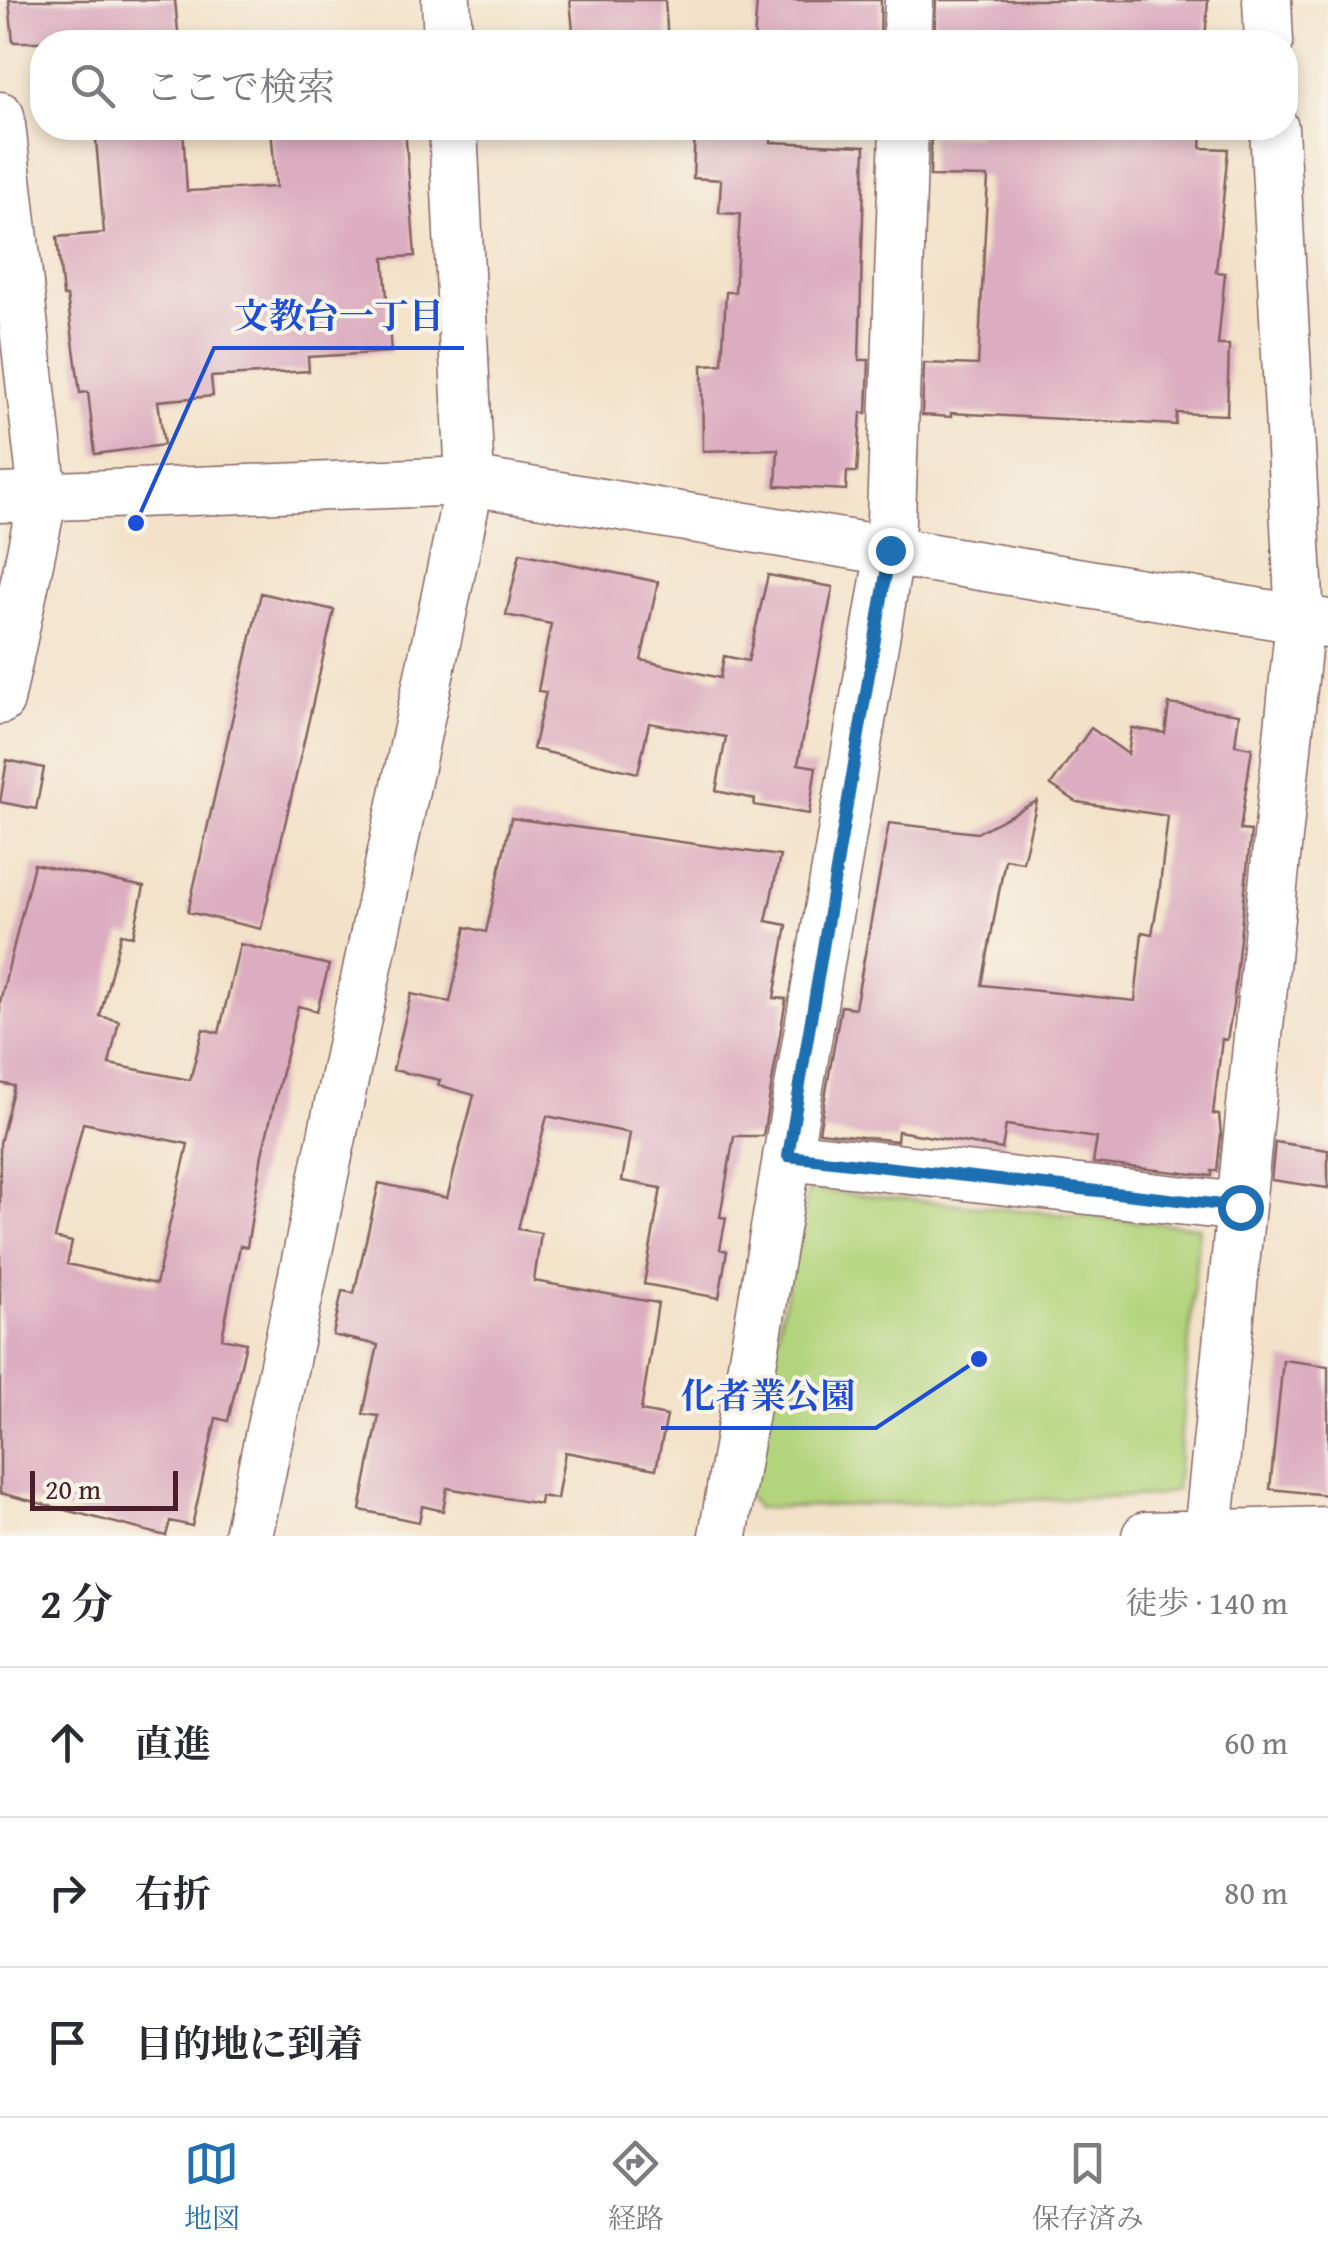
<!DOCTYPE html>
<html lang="ja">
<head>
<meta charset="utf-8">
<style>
	:root { --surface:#fff; --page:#f7f7f7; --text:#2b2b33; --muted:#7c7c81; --line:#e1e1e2; --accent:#1f6fb2 }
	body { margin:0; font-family:"Gentium Book Plus","Noto Serif JP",serif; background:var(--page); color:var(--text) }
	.scale { position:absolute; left:30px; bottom:25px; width:148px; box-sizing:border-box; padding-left:10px; border:5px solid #4a1f2b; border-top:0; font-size:28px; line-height:35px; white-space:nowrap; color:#4a1f2b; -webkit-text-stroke:8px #f7f3e8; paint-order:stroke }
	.stop { position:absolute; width:30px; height:30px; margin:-22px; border:8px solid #1f6fb2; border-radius:50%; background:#fff }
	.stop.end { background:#1f6fb2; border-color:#fff; box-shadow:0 2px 10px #0008 }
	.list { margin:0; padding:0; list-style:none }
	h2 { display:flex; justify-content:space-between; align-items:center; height:130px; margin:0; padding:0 40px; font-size:42px }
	h2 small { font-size:32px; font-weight:400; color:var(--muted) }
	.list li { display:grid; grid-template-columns:65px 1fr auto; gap:30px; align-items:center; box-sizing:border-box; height:150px; padding:0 40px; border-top:2px solid var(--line) }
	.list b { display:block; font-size:38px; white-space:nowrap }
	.list em { font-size:32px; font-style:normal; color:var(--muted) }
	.icon { flex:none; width:55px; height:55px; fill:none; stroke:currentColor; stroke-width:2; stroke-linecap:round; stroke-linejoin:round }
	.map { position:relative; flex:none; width:1328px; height:1536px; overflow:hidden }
	.search { position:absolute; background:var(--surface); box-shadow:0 5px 15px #0003; left:30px; right:30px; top:30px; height:110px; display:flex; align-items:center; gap:25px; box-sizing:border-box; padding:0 35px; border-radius:40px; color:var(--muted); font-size:38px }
	.sheet { height:580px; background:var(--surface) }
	nav { display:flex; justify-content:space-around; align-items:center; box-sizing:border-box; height:140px; border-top:2px solid var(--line); background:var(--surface); font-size:28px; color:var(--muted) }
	nav a { display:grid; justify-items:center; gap:5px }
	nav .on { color:var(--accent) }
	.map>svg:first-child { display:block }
</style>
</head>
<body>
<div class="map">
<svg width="1328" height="1536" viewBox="0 0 1328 1536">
	<rect width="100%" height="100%" fill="#f7f3e8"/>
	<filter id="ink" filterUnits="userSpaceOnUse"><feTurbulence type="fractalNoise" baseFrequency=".01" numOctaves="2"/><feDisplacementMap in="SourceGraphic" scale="20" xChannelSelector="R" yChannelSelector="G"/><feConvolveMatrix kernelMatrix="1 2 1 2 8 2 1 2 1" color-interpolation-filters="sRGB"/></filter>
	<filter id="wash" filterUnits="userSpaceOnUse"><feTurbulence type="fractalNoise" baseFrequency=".0048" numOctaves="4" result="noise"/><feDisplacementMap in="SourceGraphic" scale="40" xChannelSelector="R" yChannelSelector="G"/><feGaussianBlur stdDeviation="2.25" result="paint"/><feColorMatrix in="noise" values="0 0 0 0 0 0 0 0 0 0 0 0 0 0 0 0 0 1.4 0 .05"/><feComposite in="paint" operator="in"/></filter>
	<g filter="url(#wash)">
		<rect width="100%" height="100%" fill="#f3e2c9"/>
		<path fill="#b2d47c" stroke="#7e7a54" stroke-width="2.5" d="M808 1190 1199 1227 1176 1490 1155 1496 757 1508 743 1491Z"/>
		<g id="blocks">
			<path fill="#dcadc0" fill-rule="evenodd" d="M9 0H175L179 42H13Z
				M570 0H665L668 42H574Z
				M757 0H881L880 42H754Z
				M936 0H1208L1205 41 1028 34V42H934Z
				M95 128H183L187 191 276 187 271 128H405L415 256 384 258 391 352 308 357 309 371 211 377 213 396 158 401 164 445 95 454 88 392 80 393 67 296H63L57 237 104 233Z
				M695 128H771V142L865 146 859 360H869L867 413H861L857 472H847L846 490 776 486 778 449 703 451 702 365 722 364 726 292H735L740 214 719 213 721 180 693 178Z
				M978 128H1191V132L1202 133 1201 148 1228 149 1216 272 1225 273 1218 345H1229L1227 415 1177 413 1176 425 951 413V417L922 415 924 363 978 365 988 177 930 176 931 135 978 136Z
				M520 553 658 582 641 660 720 678 724 656 748 661 768 575 833 587 798 764 816 767 809 814 754 805 755 799 716 791 726 737 649 723 638 773 533 749 546 692 538 691 551 624 506 615Z
				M261 593 334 610 261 929 188 912Z
				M1169 704 1239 714 1235 745 1252 748 1240 830 1251 831 1233 1006 1227 1040 1222 1039 1213 1114 1219 1115 1221 1134 1217 1171H1212V1176L1093 1163 1097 1138 1006 1125 1002 1149 898 1131 897 1141 819 1132 841 1006 855 1008 889 823 977 833 1037 801 1023 862 1005 859 982 985 1135 1001 1142 932 1152 934 1159 895 1168 816 1077 802 1051 785 1091 728 1128 754 1132 728 1165 733Z
				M7 760 44 768 36 809 0 802Z
				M511 818 780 856 766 921 787 925 774 998 786 999 763 1136H734L720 1217 726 1218 720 1249 727 1251 719 1298 644 1284 661 1188 622 1181 630 1133 547 1116 518 1229 541 1233 534 1281 658 1303 641 1411 667 1416 656 1469 565 1452 557 1499 541 1496 540 1504 447 1488 443 1511 422 1506 419 1522 360 1510 379 1416 363 1414 378 1345 333 1335 342 1291 354 1293 379 1183 447 1198 474 1095 438 1085 440 1080 393 1070 411 994 450 1002 466 927 486 932Z
				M34 864 144 887 133 936 121 934 100 1016 119 1021 109 1064 190 1080 203 1029 219 1033 240 944 329 965 317 1011 298 1006 262 1154 247 1247 240 1246 222 1338 246 1343 228 1421 216 1418 192 1526 170 1521 166 1536 0 1493V1143L14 1086 0 1083V1002ZM83 1123 188 1144 156 1284 67 1264 72 1242 55 1238Z
				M1275 1142 1328 1150V1188L1271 1180Z
				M1283 1360 1328 1366V1495L1270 1489Z"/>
		</g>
	</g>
	<g filter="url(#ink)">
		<use href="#blocks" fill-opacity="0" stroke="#856362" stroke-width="2.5"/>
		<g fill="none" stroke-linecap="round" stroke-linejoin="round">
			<defs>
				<path id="minor" d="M446 0 448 42
					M1267 0 1269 42
					M907 42 909 0
					M0 116 43 496 0 700
					M0 498 470 481 1328 624
					M787 1156 1240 1207
					M1208 1534 1300 619 1274 128
					M248 1536 470 481 453 128
					M723 1536 890 550 904 128
					M1146 1536 1328 1531"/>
			</defs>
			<use href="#minor" stroke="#856362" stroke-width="51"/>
			<use href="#minor" stroke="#fff" stroke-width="48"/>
		</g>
	</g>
	<g fill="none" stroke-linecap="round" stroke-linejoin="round" filter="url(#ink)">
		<path stroke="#1f6fb2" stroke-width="12" d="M890 550 788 1156 1240 1207"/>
	</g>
	<path fill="none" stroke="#1d4ed8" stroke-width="4" d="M136 523L214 348H464M979 1359L876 1428H661"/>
	<g fill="#1d4ed8" stroke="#f7f3e8" stroke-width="4">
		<circle cx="136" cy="523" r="10"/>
		<circle cx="979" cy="1359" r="10"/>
	</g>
	<g font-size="35" text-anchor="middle" font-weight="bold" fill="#1d4ed8" stroke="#f7f3e8" stroke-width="8" stroke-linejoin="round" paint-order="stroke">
		<text x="339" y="328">文教台一丁目</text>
		<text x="768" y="1408">化者業公園</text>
	</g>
</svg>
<div class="scale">20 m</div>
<div class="stop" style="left:1240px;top:1207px"></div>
<div class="stop end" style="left:890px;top:550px"></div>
<div class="search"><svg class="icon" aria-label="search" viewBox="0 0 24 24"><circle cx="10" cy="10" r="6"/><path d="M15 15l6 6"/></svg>ここで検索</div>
</div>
<section class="sheet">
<h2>2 分<small>徒歩 · 140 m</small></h2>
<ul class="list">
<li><svg class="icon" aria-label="ahead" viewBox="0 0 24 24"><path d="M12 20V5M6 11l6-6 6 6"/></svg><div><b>直進</b></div><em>60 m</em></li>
<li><svg class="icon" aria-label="right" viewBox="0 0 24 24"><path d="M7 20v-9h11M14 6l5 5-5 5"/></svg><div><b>右折</b></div><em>80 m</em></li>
<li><svg class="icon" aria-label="arrive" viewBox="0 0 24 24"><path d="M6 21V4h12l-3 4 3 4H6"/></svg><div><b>目的地に到着</b></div></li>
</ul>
</section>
<nav>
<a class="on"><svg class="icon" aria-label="map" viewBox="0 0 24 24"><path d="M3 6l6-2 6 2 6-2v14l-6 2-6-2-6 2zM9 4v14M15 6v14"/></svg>地図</a>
<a><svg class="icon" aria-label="directions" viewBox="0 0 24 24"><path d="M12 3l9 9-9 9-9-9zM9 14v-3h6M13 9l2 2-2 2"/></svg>経路</a>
<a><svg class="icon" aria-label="saved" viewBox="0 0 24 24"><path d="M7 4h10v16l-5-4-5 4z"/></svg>保存済み</a>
</nav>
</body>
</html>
